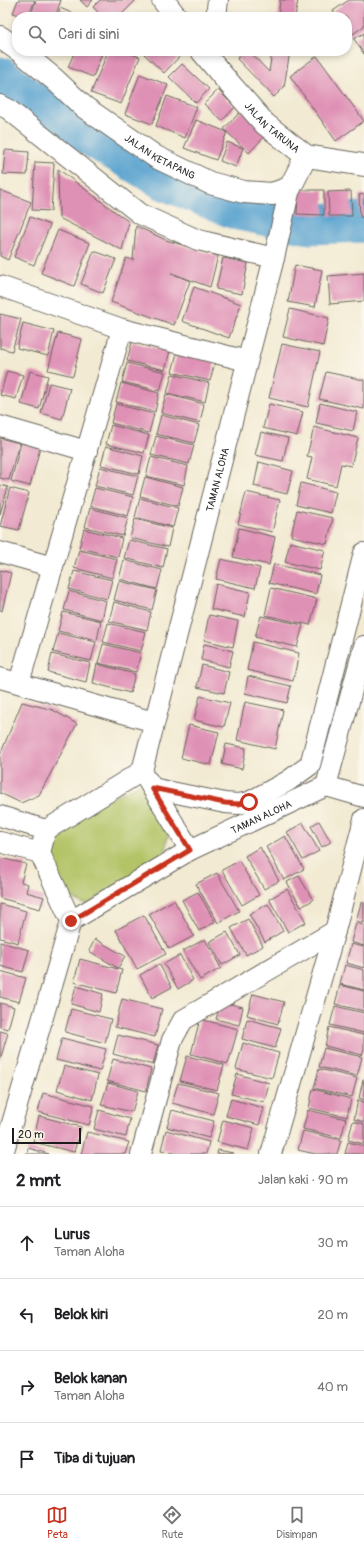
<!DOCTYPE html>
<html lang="id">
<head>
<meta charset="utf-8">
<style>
	:root { --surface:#fff; --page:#f6f6f6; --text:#202124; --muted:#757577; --line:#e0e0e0; --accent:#c8321e }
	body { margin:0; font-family:Pangolin,sans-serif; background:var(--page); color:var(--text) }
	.scale { position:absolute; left:12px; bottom:10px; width:69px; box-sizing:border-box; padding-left:4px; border:2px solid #1c1c1c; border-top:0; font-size:11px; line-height:14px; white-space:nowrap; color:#1c1c1c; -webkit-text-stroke:3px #fbf7ec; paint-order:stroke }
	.stop { position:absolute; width:12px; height:12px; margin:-9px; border:3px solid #c8321e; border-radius:50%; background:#fff }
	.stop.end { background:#c8321e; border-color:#fff; box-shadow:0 1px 4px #0008 }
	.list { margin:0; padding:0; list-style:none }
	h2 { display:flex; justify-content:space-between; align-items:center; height:52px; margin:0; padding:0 16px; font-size:17px }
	h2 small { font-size:13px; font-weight:400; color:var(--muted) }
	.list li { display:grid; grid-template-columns:26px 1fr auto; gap:12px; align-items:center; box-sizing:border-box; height:72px; padding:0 16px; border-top:1px solid var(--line) }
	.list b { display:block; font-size:15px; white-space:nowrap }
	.list p { margin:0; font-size:13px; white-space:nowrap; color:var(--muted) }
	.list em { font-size:13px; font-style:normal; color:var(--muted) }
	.icon { flex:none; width:22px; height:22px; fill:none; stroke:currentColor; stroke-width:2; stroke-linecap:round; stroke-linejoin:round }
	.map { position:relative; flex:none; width:364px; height:1154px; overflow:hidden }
	.search { position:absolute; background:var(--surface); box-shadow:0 2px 6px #0003; left:12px; right:12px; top:12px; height:44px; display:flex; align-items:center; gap:10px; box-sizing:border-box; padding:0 14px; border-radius:16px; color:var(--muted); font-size:15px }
	.sheet { height:340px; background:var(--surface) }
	nav { display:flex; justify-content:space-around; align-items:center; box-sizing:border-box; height:56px; border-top:1px solid var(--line); background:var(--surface); font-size:11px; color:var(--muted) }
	nav a { display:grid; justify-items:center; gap:2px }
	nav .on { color:var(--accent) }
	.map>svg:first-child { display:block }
</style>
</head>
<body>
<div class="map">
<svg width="364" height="1154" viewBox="0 0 364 1154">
	<rect width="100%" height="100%" fill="#fbf7ec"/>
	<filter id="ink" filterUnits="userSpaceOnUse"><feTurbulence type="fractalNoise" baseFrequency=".025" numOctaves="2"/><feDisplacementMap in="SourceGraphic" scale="8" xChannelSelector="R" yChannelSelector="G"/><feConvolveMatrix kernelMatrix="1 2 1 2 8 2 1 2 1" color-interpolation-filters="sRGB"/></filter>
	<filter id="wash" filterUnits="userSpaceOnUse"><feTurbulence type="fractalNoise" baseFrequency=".012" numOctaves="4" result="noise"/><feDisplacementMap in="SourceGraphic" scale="16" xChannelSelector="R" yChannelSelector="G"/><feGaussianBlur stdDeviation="0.9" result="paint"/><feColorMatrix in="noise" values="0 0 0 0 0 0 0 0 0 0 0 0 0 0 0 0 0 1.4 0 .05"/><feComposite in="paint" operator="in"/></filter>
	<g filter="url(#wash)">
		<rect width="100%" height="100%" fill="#f2ead2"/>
		<path fill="#b3c467" stroke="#687042" d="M142 783 168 832 165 856 86 905 66 895 46 854 60 829 98 804Z"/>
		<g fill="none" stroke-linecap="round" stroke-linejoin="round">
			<path stroke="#58a2cf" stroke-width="41" d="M0 77 32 101 165 180 238 210 309 224 364 222"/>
		</g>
		<g id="blocks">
			<path fill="#df91b5" d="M18 0H35L28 17H23L13 13Z
				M36 0H61L55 17H30Z
				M80 0H93L87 7Z
				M100 0H136L119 17H103L93 7Z
				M280 0H298L295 17H278Z
				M349 0H364V26L350 36 347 32V17H337L333 11Z
				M60 8 81 17H57Z
				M364 33V54L354 39Z
				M75 51H103L93 77 68 67Z
				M108 51H124L140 57 121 104 91 93Z
				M147 51H176L181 55 164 73 144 54Z
				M244 51H249L269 72 272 51H290L284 87 274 97 237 59Z
				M317 56 364 121 336 141 290 76Z
				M182 64 209 89 196 103 169 77Z
				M140 74 168 85 152 124 125 114Z
				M218 90 235 107 222 121 204 104Z
				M167 96 197 107 185 138 156 126Z
				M242 110 267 134 249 153 224 129Z
				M196 120 227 132 216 160 184 148Z
				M227 142 243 148 236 167 220 161Z
				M5 150 29 152 27 175 3 174Z
				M35 162 54 163 51 211 32 210Z
				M58 169 129 222 122 250 59 218Z
				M0 190 31 202 8 260 0 256Z
				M298 190H324V215L297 214Z
				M351 191 352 216H329L328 192Z
				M364 194V217H360L359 195Z
				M30 217 50 225 34 265 14 257Z
				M136 226 166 240 218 256 210 287 171 273 190 281 174 325 111 302 126 258 133 260Z
				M58 230 90 243 74 286 41 273Z
				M94 251 116 259 103 293 81 284Z
				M223 258 248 263 242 294 216 289Z
				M295 265 322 270 315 307 288 302Z
				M364 273V301L330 304 328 276Z
				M194 287 241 304 229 338 182 321Z
				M290 309 329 318 323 346 283 337Z
				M0 314 21 319 12 351 0 348Z
				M23 323 54 331 48 356 17 348Z
				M58 333 82 339 73 376 48 370Z
				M132 342 170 351 165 370 127 361Z
				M282 344 320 352 308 407 269 398Z
				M177 353 215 362 210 381 172 372Z
				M127 363 165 372 160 391 122 382Z
				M7 371 23 375 16 399 0 395Z
				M30 371 48 376 39 409 21 404Z
				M326 372 364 380V409L319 399Z
				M172 374 209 383 205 402 167 393Z
				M49 383 70 388 62 419 41 413Z
				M121 383 159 393 155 412 116 402Z
				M166 394 204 404 200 423 161 413Z
				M320 403 357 412 353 431 316 423Z
				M116 404 154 414 149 433 111 423Z
				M269 404 303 412 297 436 263 428Z
				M161 415 199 425 194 443 156 434Z
				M111 425 149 435 144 453 106 444Z
				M314 427 358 438 351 466 341 464 336 486 307 479 312 457 307 456Z
				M261 432 288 438 283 461 255 455Z
				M156 436 194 445 189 464 151 455Z
				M0 438 19 443 9 480 0 478Z
				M21 443 40 448 30 486 11 481Z
				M106 446 143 456 139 474 101 465Z
				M151 457 188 466 184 485 146 476Z
				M259 462 293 471 287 494 254 486Z
				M100 467 138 476 133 495 95 486Z
				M145 477 183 487 178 506 140 496Z
				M301 483 336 492 331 513 296 505Z
				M0 485 8 487 0 514Z
				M10 488 29 493 19 530 0 526Z
				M95 488 133 497 128 516 90 506Z
				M246 492 280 500 272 532 238 524Z
				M140 498 178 508 173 527 135 517Z
				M90 508 128 518 123 536 85 527Z
				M297 510 333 518 327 544 291 536Z
				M135 519 172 528 168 547 130 538Z
				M239 528 275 537 269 565 233 557Z
				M84 529 122 538 118 557 79 548Z
				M129 540 167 549 163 568 124 558Z
				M290 542 325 550 320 570 285 562Z
				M79 550 117 559 112 578 74 568Z
				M221 559 260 568 255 588 216 579Z
				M124 560 162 570 157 589 119 579Z
				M274 564 320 575 316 594 269 583Z
				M0 570 11 573 2 611 0 610Z
				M74 571 112 580 107 599 69 589Z
				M119 581 157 590 152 610 114 600Z
				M216 584 250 592 245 617 211 609Z
				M271 588 317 599 310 625 265 615Z
				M69 591 106 601 102 620 64 610Z
				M114 602 151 612 147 630 109 621Z
				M63 612 101 621 97 640 58 631Z
				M209 615 238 621 233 647 204 640Z
				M261 616 303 625 297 647 255 637Z
				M108 623 146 632 141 651 103 642Z
				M58 633 96 642 91 661 53 652Z
				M253 642 299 653 293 681 247 670Z
				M103 644 141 653 136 672 98 663Z
				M204 644 233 651 229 667 201 660Z
				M52 654 90 663 86 682 48 672Z
				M97 664 135 674 130 693 93 683Z
				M202 665 229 672 224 693 197 687Z
				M248 676 291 686 287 703 245 693Z
				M200 696 230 703 224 727 194 720Z
				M22 702 53 710 77 724 39 795 21 803 0 793V755Z
				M245 702 283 710 275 749 237 740Z
				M189 725 219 732 211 765 181 758Z
				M226 744 246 748 242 769 222 764Z
				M319 821 331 842 322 847 311 826Z
				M303 823 319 851 303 860 287 832Z
				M285 836 304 869 284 880 266 847Z
				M260 847 279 881 264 889 245 856Z
				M0 858 26 864 21 882 28 884 26 892 44 897 40 909 0 898Z
				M239 861 259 895 242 905 222 870Z
				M217 873 239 911 218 923 196 884Z
				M299 876 313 900 301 907 287 882Z
				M287 889 306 922 288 932 269 899Z
				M198 892 215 922 199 931 182 900Z
				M174 900 194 936 169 949 149 914Z
				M361 903H364V923L356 921Z
				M0 904 26 911 18 943 0 938Z
				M268 904 283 931 265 942 249 914Z
				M144 915 166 954 137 969 116 930Z
				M248 919 263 946 246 955 231 928Z
				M356 923 364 925V946L351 942Z
				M227 932 240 955 222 965 209 942Z
				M95 939 125 956 118 968 89 951Z
				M205 939 221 968 200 980 183 951Z
				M0 942 29 950 23 972 0 966Z
				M351 944 364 947V968L346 963Z
				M180 955 193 980 178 989 164 964Z
				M80 959 122 970 116 993 74 982Z
				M159 964 172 987 152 998 140 975Z
				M345 965 364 970V990L340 984Z
				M0 971 26 978 19 1002 0 997Z
				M340 985 364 991V1011L335 1004Z
				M76 986 103 994 99 1012 71 1004Z
				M253 994 284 1002 278 1024 247 1015Z
				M122 999 162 1009 155 1037 115 1027Z
				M221 1002 243 1007 239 1025 216 1019Z
				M0 1003 14 1007 8 1029 0 1027Z
				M335 1006 364 1013V1033L330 1025Z
				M71 1009 111 1019 105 1043 65 1032Z
				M200 1019 238 1029 228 1064 191 1054Z
				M247 1019 281 1028 275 1048 242 1039Z
				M329 1027 364 1035V1049L362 1055 325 1046Z
				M0 1031 8 1033 0 1060Z
				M118 1035 158 1045 153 1065 113 1054Z
				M62 1038 106 1049 100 1071 56 1060Z
				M243 1043 279 1053 272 1078 236 1069Z
				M324 1048 362 1057 357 1076 319 1067Z
				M187 1056 224 1065 217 1090 180 1081Z
				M113 1059 151 1069 146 1091 107 1081Z
				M64 1066 98 1075 92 1100 57 1090Z
				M319 1069 357 1078 352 1097 314 1088Z
				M237 1074 269 1083 264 1102 231 1094Z
				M363 1080H364V1100L359 1098Z
				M108 1083 138 1091 132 1112 101 1105Z
				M178 1083 219 1093 213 1114 172 1103Z
				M313 1089 351 1099 347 1117 309 1108Z
				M43 1093 94 1106 89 1125 38 1112Z
				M231 1099 264 1108 259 1125 226 1116Z
				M358 1100 364 1102V1122L354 1119Z
				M99 1110 130 1119 126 1137 94 1129Z
				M172 1110 214 1121 209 1138 167 1127Z
				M308 1110 346 1119 341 1138 303 1129Z
				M39 1116 81 1127 74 1152 33 1142Z
				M223 1120 254 1128 248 1150 217 1142Z
				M353 1121 364 1124V1144L348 1140Z
				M166 1130 209 1142 206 1154H178L161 1150Z
				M303 1131 341 1140 337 1154H315L298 1150Z
				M87 1132 129 1142 125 1154H81Z
				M348 1142 364 1146V1154H345Z
				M28 1148 49 1154H27Z
				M218 1150 233 1153V1154H217Z"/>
		</g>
	</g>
	<g filter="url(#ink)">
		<use href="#blocks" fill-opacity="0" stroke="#67645c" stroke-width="1"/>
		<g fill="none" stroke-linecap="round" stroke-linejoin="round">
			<defs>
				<g id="minor">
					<path d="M216 17 218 0"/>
					<path d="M0 105 8 109 140 214 198 240 274 258"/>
					<path d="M0 286 122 329 247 361"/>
					<path d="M0 426 87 451"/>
					<path d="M0 552 53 567"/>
					<path d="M0 678 154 722"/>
					<path d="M19 683 122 329"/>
					<path id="s1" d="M142 771 274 258 290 188"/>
					<path d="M148 781 190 850"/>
					<path d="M326 786 364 797"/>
					<path d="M152 788 225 803 238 804 249 802 288 781 310 765 364 553"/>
					<path d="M0 816 46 830"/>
					<path d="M0 842 40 853 71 921 3 1154"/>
					<path d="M40 853 46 830 142 771"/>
					<path id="s2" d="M71 921 190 850 326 786 364 646"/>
					<path d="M141 1154 172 1040 183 1020 335 931"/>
					<path d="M271 1154 335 931 364 819"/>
				</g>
				<g id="tertiary">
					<path d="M163 0 176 17"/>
					<path d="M0 37 17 49"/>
					<path id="s3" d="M20 51 54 79 84 107 156 157 210 183 244 192 272 194 290 188 306 156"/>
					<path id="s4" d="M202 51 222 75 265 124 306 156 364 165"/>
				</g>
			</defs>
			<use href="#minor" stroke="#67645c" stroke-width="22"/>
			<use href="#tertiary" stroke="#67645c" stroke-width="24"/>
			<use href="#minor" stroke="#fff" stroke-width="20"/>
			<use href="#tertiary" stroke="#fff" stroke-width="22"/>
		</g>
	</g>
	<g fill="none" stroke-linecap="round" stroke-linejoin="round" filter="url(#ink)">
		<path stroke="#c8321e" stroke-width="5" d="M71 921 190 850 152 788 225 803 238 804 249 802"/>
	</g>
	<g text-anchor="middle" stroke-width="3" stroke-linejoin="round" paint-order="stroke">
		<g font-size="10" fill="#1c1c1c" stroke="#fbf7ec">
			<text dy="4" stroke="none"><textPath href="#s4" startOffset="104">JALAN TARUNA</textPath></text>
			<text dy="4" stroke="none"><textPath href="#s3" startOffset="176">JALAN KETAPANG</textPath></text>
			<text dy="4" stroke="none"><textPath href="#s1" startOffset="301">TAMAN ALOHA</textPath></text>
			<text dy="4" stroke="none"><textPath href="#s2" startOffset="217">TAMAN ALOHA</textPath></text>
		</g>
	</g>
</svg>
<div class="scale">20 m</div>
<div class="stop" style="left:249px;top:802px"></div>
<div class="stop end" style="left:71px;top:921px"></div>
<div class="search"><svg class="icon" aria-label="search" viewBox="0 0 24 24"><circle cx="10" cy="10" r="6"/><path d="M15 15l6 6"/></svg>Cari di sini</div>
</div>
<section class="sheet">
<h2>2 mnt<small>Jalan kaki · 90 m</small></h2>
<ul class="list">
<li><svg class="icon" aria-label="ahead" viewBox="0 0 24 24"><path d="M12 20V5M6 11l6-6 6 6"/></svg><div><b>Lurus</b><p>Taman Aloha</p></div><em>30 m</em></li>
<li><svg class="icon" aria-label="left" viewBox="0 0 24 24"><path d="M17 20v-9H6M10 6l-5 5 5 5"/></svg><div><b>Belok kiri</b></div><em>20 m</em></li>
<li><svg class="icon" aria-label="right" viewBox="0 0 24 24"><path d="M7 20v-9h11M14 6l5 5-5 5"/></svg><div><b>Belok kanan</b><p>Taman Aloha</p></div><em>40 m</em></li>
<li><svg class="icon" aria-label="arrive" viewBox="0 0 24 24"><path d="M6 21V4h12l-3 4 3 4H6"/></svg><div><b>Tiba di tujuan</b></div></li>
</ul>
</section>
<nav>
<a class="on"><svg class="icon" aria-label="map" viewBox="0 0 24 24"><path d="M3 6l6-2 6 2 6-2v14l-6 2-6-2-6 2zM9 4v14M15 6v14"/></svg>Peta</a>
<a><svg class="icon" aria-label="directions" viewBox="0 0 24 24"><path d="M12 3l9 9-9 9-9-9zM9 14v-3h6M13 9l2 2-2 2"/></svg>Rute</a>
<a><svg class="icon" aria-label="saved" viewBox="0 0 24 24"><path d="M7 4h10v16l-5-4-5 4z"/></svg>Disimpan</a>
</nav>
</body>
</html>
